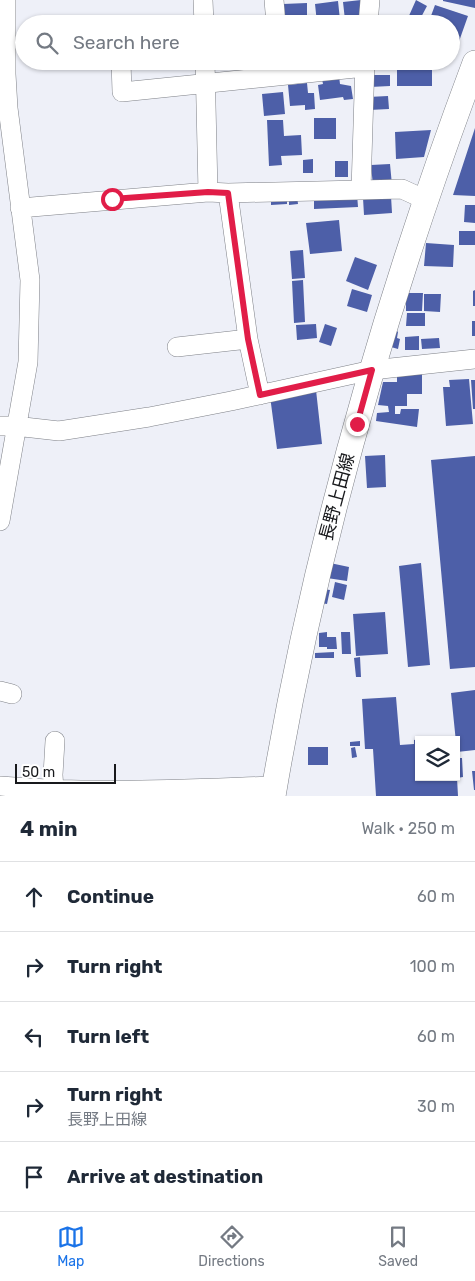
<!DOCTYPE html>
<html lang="en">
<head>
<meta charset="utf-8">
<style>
	:root { --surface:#fff; --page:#f6f6f7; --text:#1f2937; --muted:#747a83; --line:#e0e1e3; --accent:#1a73e8 }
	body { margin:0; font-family:Rubik,"Noto Sans JP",sans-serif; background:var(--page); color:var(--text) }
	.controls { position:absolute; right:15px; bottom:15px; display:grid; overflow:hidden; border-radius:0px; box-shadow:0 1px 4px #0004 }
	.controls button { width:45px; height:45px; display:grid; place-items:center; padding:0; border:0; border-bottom:1px solid var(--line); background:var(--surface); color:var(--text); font:25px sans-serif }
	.scale { position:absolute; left:15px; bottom:12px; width:101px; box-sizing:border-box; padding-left:5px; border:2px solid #18191c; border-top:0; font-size:14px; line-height:18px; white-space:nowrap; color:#18191c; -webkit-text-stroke:4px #fff; paint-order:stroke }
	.stop { position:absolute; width:15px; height:15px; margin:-11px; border:4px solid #e11d48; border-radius:50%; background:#fff }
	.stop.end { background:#e11d48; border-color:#fff; box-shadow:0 1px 5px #0008 }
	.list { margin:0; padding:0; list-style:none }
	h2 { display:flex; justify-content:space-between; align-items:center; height:65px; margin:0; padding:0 20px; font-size:21px }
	h2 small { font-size:16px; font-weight:400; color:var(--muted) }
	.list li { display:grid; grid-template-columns:32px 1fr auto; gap:15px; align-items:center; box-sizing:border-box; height:70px; padding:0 20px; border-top:1px solid var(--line) }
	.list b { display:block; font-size:19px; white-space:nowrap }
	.list p { margin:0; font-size:16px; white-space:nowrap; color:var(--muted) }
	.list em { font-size:16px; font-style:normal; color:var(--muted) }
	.icon { flex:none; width:28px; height:28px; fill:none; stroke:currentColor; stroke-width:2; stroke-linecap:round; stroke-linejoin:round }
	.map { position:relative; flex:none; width:475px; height:796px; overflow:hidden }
	.search { position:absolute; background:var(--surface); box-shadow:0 1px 4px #0004; left:15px; right:15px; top:15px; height:55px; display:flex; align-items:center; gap:12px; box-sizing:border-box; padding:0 18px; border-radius:28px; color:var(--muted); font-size:19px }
	.sheet { height:415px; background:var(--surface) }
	nav { display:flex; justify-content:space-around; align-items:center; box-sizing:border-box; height:70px; border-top:1px solid var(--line); background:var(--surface); font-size:14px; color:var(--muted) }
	nav a { display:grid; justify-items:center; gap:2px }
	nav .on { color:var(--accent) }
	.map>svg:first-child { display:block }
</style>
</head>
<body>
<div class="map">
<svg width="475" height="796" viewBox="0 0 475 796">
	<rect width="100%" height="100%" fill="#eef0f8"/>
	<path fill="#4d5fa8" d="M361 0 366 22 343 24 342 21 345 20 343 2Z
		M416 0 427 6 418 23 408 18Z
		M443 0H475V8L443 1Z
		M338 1 340 20 317 23 315 4Z
		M307 3V20H283V4Z
		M435 5 468 16 457 47 451 45V24H428Z
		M397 68H432V86H397Z
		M370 75H390V86L370 87Z
		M339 76 340 84 351 86 353 99 344 100 343 97 320 100 318 85 323 84 322 79Z
		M307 83 308 93H314L315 109 305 110V105L290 106 288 85Z
		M283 92 285 114 264 116 262 94Z
		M388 96 389 109 369 110 368 97Z
		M314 118H336V139H314Z
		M267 120H283L284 136 301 135 302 155 281 156 282 165 269 166Z
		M475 128V196L453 195Z
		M431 130 424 157 396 159 395 132Z
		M313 159V173H303V160Z
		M335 161H348V177H335Z
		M390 164 392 185 373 186 371 165Z
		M357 194 358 207 314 209V196Z
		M287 196V204L271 205V197Z
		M297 196 298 204 289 205V197Z
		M391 196 392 213 364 215 363 198Z
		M465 205H475V223L464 222Z
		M339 220 342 251 310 254 306 223Z
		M459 231H475V245H459Z
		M426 243 454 245 453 267 424 266Z
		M303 250 305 278 292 279 290 251Z
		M355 257 377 265 368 290 346 281Z
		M303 280 305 322 294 323 292 281Z
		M352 289 372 295 367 312 347 306Z
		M475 290V306H473V291Z
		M406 293H423L422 311H406Z
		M424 294H441L440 312 424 311Z
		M407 313H425V326H406Z
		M472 321H475V336H472Z
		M316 324 317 338 297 340 296 325Z
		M325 324 337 328 331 346 319 342Z
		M396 330 398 332 397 338 400 339 398 349 384 345Z
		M419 336V350H405V337Z
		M439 338 440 348 422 349 421 339Z
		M422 372V394H407V406H395V414H400L401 409H419L417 427 376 421 377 413 389 412 388 406 378 405 383 382H397V373Z
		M469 379 473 424 446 426 443 387H450L449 380Z
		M471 380H475V409H473Z
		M316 390 322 444 277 449 270 396Z
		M385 455 386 487 367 488 365 456Z
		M475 456V667L450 669 431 460Z
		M330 563 349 567 347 581 327 578Z
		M421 563 430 665 408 667 399 566Z
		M335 582 347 585 344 600 332 597Z
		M323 589 330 590 327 604 321 603Z
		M385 612 388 654 356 656 353 614Z
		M327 632V637H336L337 649H327V647H319V633Z
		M341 632H350L351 654H342Z
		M334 652V658H315V653Z
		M360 657 361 677H356L354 658Z
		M475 690V750L457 752 451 693Z
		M396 697 400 745 414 744V740L419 739V777H456V758H462L463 777 457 778 458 796H376L373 749H365L362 699Z
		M360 741V746H350V742Z
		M308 747H328V765H308Z
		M355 747 357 757 352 758 351 748Z
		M472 771H475V790H474Z"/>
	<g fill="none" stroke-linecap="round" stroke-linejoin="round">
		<defs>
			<path id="minor" d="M203 0 204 24
				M274 0 276 24
				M368 24 370 0
				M121 61 122 92 365 67
				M205 61 208 192
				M361 190 365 61
				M228 193 248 339 260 395
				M20 208 208 192 228 193 402 189 426 200
				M177 347 248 339
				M0 426H15L59 431 149 417 231 401 372 370 475 359
				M0 521 28 362 30 280 8 108 6 74V0
				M0 691 12 694
				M0 786C91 794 183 789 274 786
				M54 790 53 775 55 741"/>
			<path id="major" d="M273 796C315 546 386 300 475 63"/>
		</defs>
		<use href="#minor" stroke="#7e8087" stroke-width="20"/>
		<use href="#major" stroke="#7e8087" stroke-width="26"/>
		<use href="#minor" stroke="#fff" stroke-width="19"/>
		<use href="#major" stroke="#fff" stroke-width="25"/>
	</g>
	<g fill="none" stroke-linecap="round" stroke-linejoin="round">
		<path stroke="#e11d48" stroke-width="6" d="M112 199 208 192 228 193 248 339 260 395 372 370 357 424"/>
	</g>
	<g text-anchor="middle" stroke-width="5" stroke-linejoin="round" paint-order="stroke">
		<g font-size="18" fill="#18191c" stroke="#fff">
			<text transform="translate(337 497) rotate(-75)" y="6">長野上田線</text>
		</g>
	</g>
</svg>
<div class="controls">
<button><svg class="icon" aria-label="layers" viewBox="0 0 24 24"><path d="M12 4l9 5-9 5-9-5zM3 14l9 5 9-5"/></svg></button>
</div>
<div class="scale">50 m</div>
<div class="stop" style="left:112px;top:199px"></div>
<div class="stop end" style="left:357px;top:424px"></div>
<div class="search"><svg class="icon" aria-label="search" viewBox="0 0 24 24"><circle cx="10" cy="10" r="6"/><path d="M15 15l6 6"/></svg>Search here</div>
</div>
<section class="sheet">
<h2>4 min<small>Walk · 250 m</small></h2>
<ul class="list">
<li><svg class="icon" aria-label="ahead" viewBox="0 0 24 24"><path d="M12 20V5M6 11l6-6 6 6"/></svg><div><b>Continue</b></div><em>60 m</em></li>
<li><svg class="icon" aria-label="right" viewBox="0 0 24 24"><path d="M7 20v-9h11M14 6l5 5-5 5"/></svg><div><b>Turn right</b></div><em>100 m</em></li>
<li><svg class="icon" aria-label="left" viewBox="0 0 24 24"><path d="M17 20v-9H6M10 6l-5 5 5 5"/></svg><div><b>Turn left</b></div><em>60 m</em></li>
<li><svg class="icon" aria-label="right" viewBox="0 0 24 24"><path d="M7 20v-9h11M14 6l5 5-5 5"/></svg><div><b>Turn right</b><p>長野上田線</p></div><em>30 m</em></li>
<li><svg class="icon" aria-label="arrive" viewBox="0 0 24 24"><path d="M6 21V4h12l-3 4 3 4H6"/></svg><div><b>Arrive at destination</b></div></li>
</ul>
</section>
<nav>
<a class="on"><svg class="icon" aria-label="map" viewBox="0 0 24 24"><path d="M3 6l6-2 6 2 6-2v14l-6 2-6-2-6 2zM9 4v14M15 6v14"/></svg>Map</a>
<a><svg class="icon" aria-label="directions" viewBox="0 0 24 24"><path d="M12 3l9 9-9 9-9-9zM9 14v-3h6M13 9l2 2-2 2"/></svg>Directions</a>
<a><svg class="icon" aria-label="saved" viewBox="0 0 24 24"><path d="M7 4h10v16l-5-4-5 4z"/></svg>Saved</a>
</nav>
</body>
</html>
